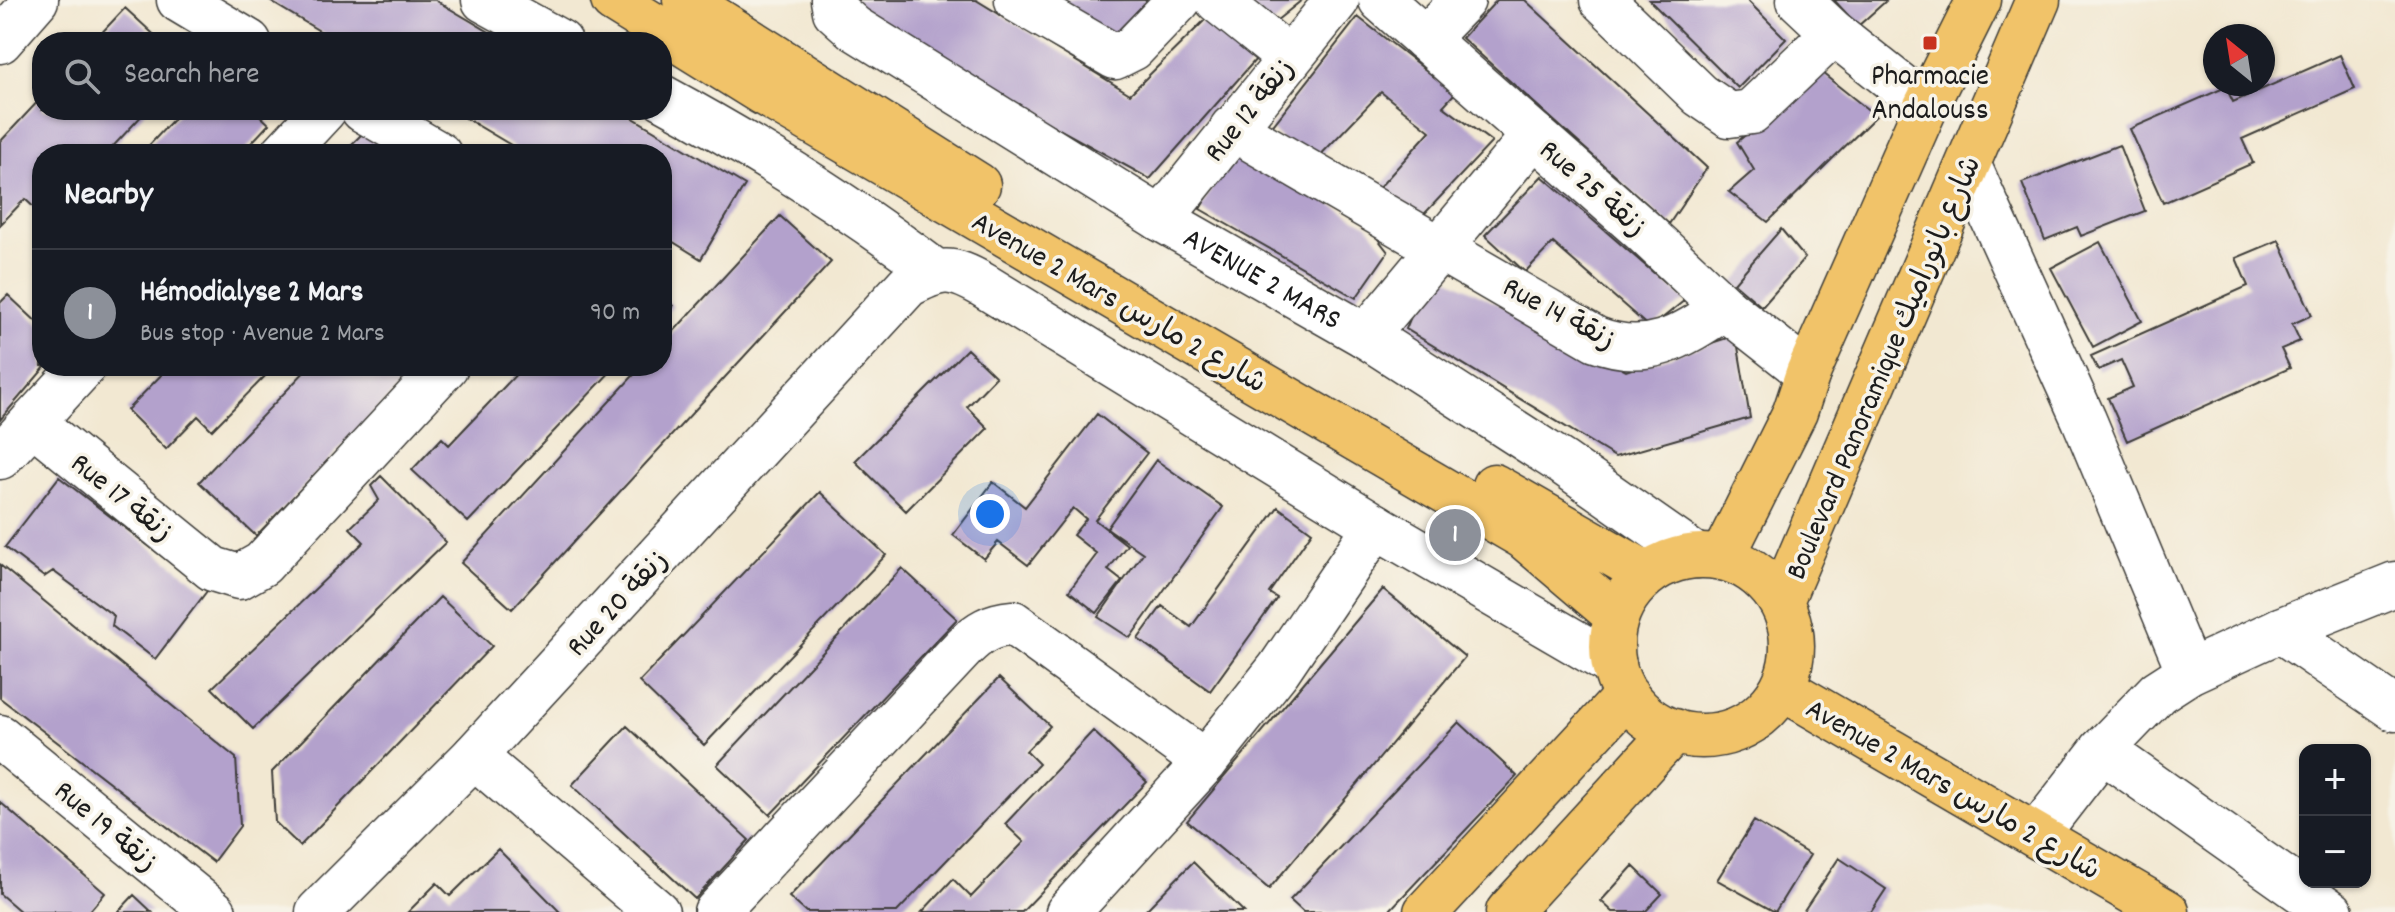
<!DOCTYPE html>
<html lang="en">
<head>
<meta charset="utf-8">
<style>
	:root { --surface:#171b24; --page:#20242c; --text:#f1f3f6; --muted:#9ea1a6; --line:#363941; --accent:#8c9099 }
	body { margin:0; font-family:Dekko,"Playpen Sans Arabic",sans-serif; background:var(--page); color:var(--text) }
	.controls { position:absolute; right:24px; bottom:24px; display:grid; overflow:hidden; border-radius:16px; box-shadow:0 2px 6px #0004 }
	.controls button { width:72px; height:72px; display:grid; place-items:center; padding:0; border:0; border-bottom:2px solid var(--line); background:var(--surface); color:var(--text); font:40px sans-serif }
	.compass { position:absolute; left:2203px; top:24px; width:72px; height:72px; border-radius:50%; background:var(--surface); box-shadow:0 2px 6px #0004; rotate:330deg }
	.you { position:absolute; left:990px; top:514px; width:28px; height:28px; margin:-20px; border:6px solid #fff; border-radius:50%; background:#1a73e8; box-shadow:0 0 0 12px #1a73e833 }
	.badge { display:grid; place-items:center; width:52px; height:52px; border-radius:50%; background:var(--accent); color:#fff; font-size:26px; font-weight:700 }
	.pin { position:absolute; translate:-50% -50%; border:4px solid #fff; box-shadow:0 2px 8px #0006 }
	.list { margin:0; padding:0; list-style:none }
	h2 { display:flex; justify-content:space-between; align-items:center; height:104px; margin:0; padding:0 32px; font-size:34px }
	h2 small { font-size:26px; font-weight:400; color:var(--muted) }
	.list li { display:grid; grid-template-columns:52px 1fr auto; gap:24px; align-items:center; box-sizing:border-box; height:128px; padding:0 32px; border-top:2px solid var(--line) }
	.list b { display:block; font-size:30px; white-space:nowrap }
	.list p { margin:0; font-size:26px; white-space:nowrap; color:var(--muted) }
	.list em { font-size:26px; font-style:normal; color:var(--muted) }
	.icon { flex:none; width:44px; height:44px; fill:none; stroke:currentColor; stroke-width:2; stroke-linecap:round; stroke-linejoin:round }
	.map { position:relative; flex:none; width:2395px; height:912px; overflow:hidden }
	.search { position:absolute; background:var(--surface); box-shadow:0 2px 6px #0004; left:32px; top:32px; width:640px; height:88px; display:flex; align-items:center; gap:20px; box-sizing:border-box; padding:0 28px; border-radius:32px; color:var(--muted); font-size:30px }
	.panel { position:absolute; background:var(--surface); box-shadow:0 2px 6px #0004; left:32px; top:144px; width:640px; height:232px; border-radius:32px }
	.map>svg:first-child { display:block }
</style>
</head>
<body>
<div class="map">
<svg width="2395" height="912" viewBox="0 0 2395 912">
	<rect width="100%" height="100%" fill="#f7f3e8"/>
	<filter id="ink" filterUnits="userSpaceOnUse"><feTurbulence type="fractalNoise" baseFrequency=".0125" numOctaves="2"/><feDisplacementMap in="SourceGraphic" scale="16" xChannelSelector="R" yChannelSelector="G"/><feConvolveMatrix kernelMatrix="1 2 1 2 8 2 1 2 1" color-interpolation-filters="sRGB"/></filter>
	<filter id="wash" filterUnits="userSpaceOnUse"><feTurbulence type="fractalNoise" baseFrequency=".006" numOctaves="4" result="noise"/><feDisplacementMap in="SourceGraphic" scale="32" xChannelSelector="R" yChannelSelector="G"/><feGaussianBlur stdDeviation="1.8" result="paint"/><feColorMatrix in="noise" values="0 0 0 0 0 0 0 0 0 0 0 0 0 0 0 0 0 1.4 0 .05"/><feComposite in="paint" operator="in"/></filter>
	<g filter="url(#wash)">
		<rect width="100%" height="100%" fill="#f2e8d2"/>
		<g id="blocks">
			<path fill="#b3a1cc" d="M268 0H435L506 42H338Z
				M847 0H976L1130 94 1211 14 1257 58 1150 179 857 18Z
				M1062 0H1148L1106 43Z
				M1245 0H1302L1271 25Z
				M1497 0H1525L1707 168 1669 224 1462 38Z
				M1649 0H1747L1786 39 1738 88Z
				M1834 0H1887L1858 26Z
				M125 8 162 42H93Z
				M1358 17 1455 93 1443 106 1492 142 1412 227 1378 189 1430 131 1381 92 1308 168 1271 128Z
				M2340 55 2355 89 2242 139 2253 163 2163 203 2130 129 2226 87 2233 102Z
				M1822 73 1876 116 1768 222 1729 192 1754 170 1737 142Z
				M42 97V110H147L106 154H42V215L25 199 0 225V142Z
				M182 110H254L269 124 241 154H141Z
				M452 110H620L745 185 701 259 662 235V154H526Z
				M365 131 388 154H342Z
				M2119 145 2145 211 2081 236 2077 227 2045 240 2022 183Z
				M1235 149 1367 225 1388 252 1356 298 1200 209Z
				M1542 176 1685 300 1650 328 1553 243 1525 272 1485 235Z
				M780 216 831 262 512 609 461 563 642 366H662V344Z
				M1781 229 1805 258 1762 307 1734 283Z
				M2279 240 2312 315 2292 324 2300 341 2281 349 2290 368 2127 441 2108 398 2133 387 2121 360 2098 370 2091 356 2248 286 2236 258Z
				M2100 242 2142 321 2093 347 2051 268Z
				M1430 269 1626 371 1736 335 1750 418 1615 457 1406 329Z
				M8 295 42 327V366H46L0 420V303Z
				M662 295 673 306 662 318Z
				M967 349 996 377 967 407 988 428 906 511 855 461Z
				M170 366H275L212 430 198 416 166 449 127 410Z
				M310 366H418L256 536 199 482Z
				M524 366H616L468 522 412 470 442 438 449 445Z
				M1097 414 1147 453 1095 520 1127 545 1108 570 1122 581 1097 613 1069 591 1097 554 1073 535 1086 519 1073 508 1028 565 998 542 984 559 953 535 993 482 1025 507Z
				M1156 460 1223 507 1130 638 1098 617 1143 553 1107 528Z
				M381 476 446 542 253 729 212 688 364 542 350 528 379 500 371 486Z
				M59 477 207 591 155 659 112 626 114 616 53 571 44 577 5 547Z
				M820 492 886 555 704 745 639 682Z
				M1278 507 1312 532 1269 593 1277 598 1210 691 1138 639 1162 606 1191 627Z
				M0 565 236 758 240 826 213 862 0 698Z
				M902 568 957 619 770 815 717 765Z
				M1383 589 1465 657 1269 889 1187 821Z
				M440 597 492 646 300 846 275 822 272 772Z
				M999 678 1050 726 1026 751 1039 764 897 912H806L789 897Z
				M1459 722 1517 776 1388 912H1303L1290 900Z
				M627 726 749 840 695 899 572 785Z
				M1093 731 1147 782 1022 912H922L953 879 971 897 1024 842 1005 824Z
				M0 802 105 893 89 912H21L0 894Z
				M1754 821 1810 855 1775 912 1717 880Z
				M498 849 560 912H408L437 883 450 896Z
				M1839 858 1886 889 1871 912H1803Z
				M1193 862 1244 912H1144Z
				M1633 866 1662 894 1645 912H1613L1601 901Z
				M134 895 152 912H118Z"/>
		</g>
	</g>
	<g filter="url(#ink)">
		<use href="#blocks" fill-opacity="0" stroke="#3c3b37" stroke-width="2"/>
		<g fill="none" stroke-linecap="round" stroke-linejoin="round">
			<defs>
				<g id="minor">
					<path d="M179 0 249 42"/>
					<path d="M484 0 560 42"/>
					<path id="s1" d="M833 0 835 11 854 28 1161 219 1366 336 1563 463 1696 556"/>
					<path d="M1017 0 1115 57 1133 48 1179 0"/>
					<path d="M1217 0 1289 58"/>
					<path d="M1381 0 1642 230 1725 308 1808 373"/>
					<path d="M1602 0 1700 95 1729 115 1751 112 1834 33"/>
					<path d="M1799 0 1834 33 1926 106"/>
					<path d="M1425 39 1463 0"/>
					<path d="M0 41 36 0"/>
					<path d="M662 97C758 149 849 206 936 272"/>
					<path d="M363 110 439 154"/>
					<path d="M1232 128 1596 339C1649 359 1681 337 1725 308"/>
					<path d="M283 154 324 110"/>
					<path d="M1969 166 2084 420 2189 672"/>
					<path d="M1161 219 1337 0"/>
					<path d="M1366 336 1534 135"/>
					<path d="M32 422 213 569 239 577 262 564 446 366"/>
					<path d="M0 457 84 366"/>
					<path d="M2280 630 2395 709"/>
					<path d="M0 737 214 912"/>
					<path d="M2102 750 2331 912"/>
					<path d="M474 756 657 912"/>
					<path d="M2037 834 2102 750 2158 692 2189 672 2280 630 2395 584"/>
					<path d="M318 912 474 756 908 285C941 268 950 266 983 285L1376 526 1614 665"/>
					<path d="M716 912 964 647C979 632 991 625 1013 623L1205 762"/>
					<path d="M1068 912 1205 762 1279 669 1376 526"/>
				</g>
				<path id="major" d="M613 0 763 93 1524 537 1617 616
					M685 0 978 185
					M1494 486 1647 574
					M1612 646a90 90 0 1 1 180 0a90 90 0 1 1-180 0Z
					M1722 558 1795 412 1808 373 1926 106 1979 0
					M1781 601 2038 0
					M1782 688 2167 912
					M1426 912 1627 695
					M1508 912 1674 731"/>
			</defs>
			<use href="#minor" stroke="#3c3b37" stroke-width="47"/>
			<use href="#major" stroke="#3c3b37" stroke-width="47"/>
			<use href="#minor" stroke="#fff" stroke-width="44"/>
			<use href="#major" stroke="#f1c369" stroke-width="44"/>
		</g>
	</g>
	<rect fill="#c8321e" stroke="#f7f3e8" stroke-width="3" x="1922" y="35" width="16" height="16" rx="4"/>
	<g text-anchor="middle" stroke-width="7" stroke-linejoin="round" paint-order="stroke">
		<g font-size="30" fill="#1c1c1c" stroke="#f7f3e8">
			<text x="1930" y="84">Pharmacie<tspan x="1930" dy="34">Andalouss</tspan></text>
		</g>
		<g font-size="30" fill="#1c1c1c" stroke="#f7f3e8">
			<text transform="translate(1248 109) rotate(-51)" y="10">Rue 12 زنقة</text>
			<text transform="translate(1594 187) rotate(41)" y="10">Rue 25 زنقة</text>
			<text dy="10" stroke="none"><textPath href="#s1" startOffset="516">AVENUE 2 MARS</textPath></text>
			<text transform="translate(1120 301) rotate(30)" y="10">Avenue 2 Mars شارع 2 مارس</text>
			<text transform="translate(1560 312) rotate(28)" y="10">Rue 14 زنقة</text>
			<text transform="translate(1882 367) rotate(-67)" y="10">Boulevard Panoramique شارع بانوراميك</text>
			<text transform="translate(123 496) rotate(39)" y="10">Rue 17 زنقة</text>
			<text transform="translate(616 602) rotate(-47)" y="10">Rue 20 زنقة</text>
			<text transform="translate(1954 788) rotate(30)" y="10">Avenue 2 Mars شارع 2 مارس</text>
			<text transform="translate(107 825) rotate(40)" y="10">Rue 19 زنقة</text>
		</g>
	</g>
</svg>
<div class="controls">
<button>+</button>
<button>−</button>
</div>
<svg class="compass" viewBox="-18 -18 36 36"><path d="M0-13l5 13h-10z" fill="#e53935"/><path d="M0 13l5-13h-10z" fill="#9ea1a6"/></svg>
<div class="you"></div>
<div class="pin badge" style="left:1455px;top:535px">1</div>
<div class="search"><svg class="icon" aria-label="search" viewBox="0 0 24 24"><circle cx="10" cy="10" r="6"/><path d="M15 15l6 6"/></svg>Search here</div>
<section class="panel">
<h2>Nearby<small></small></h2>
<ul class="list">
<li><span class="badge">1</span><div><b>Hémodialyse 2 Mars</b><p>Bus stop · Avenue 2 Mars</p></div><em>90 m</em></li>
</ul>
</section>
</div>
</body>
</html>
